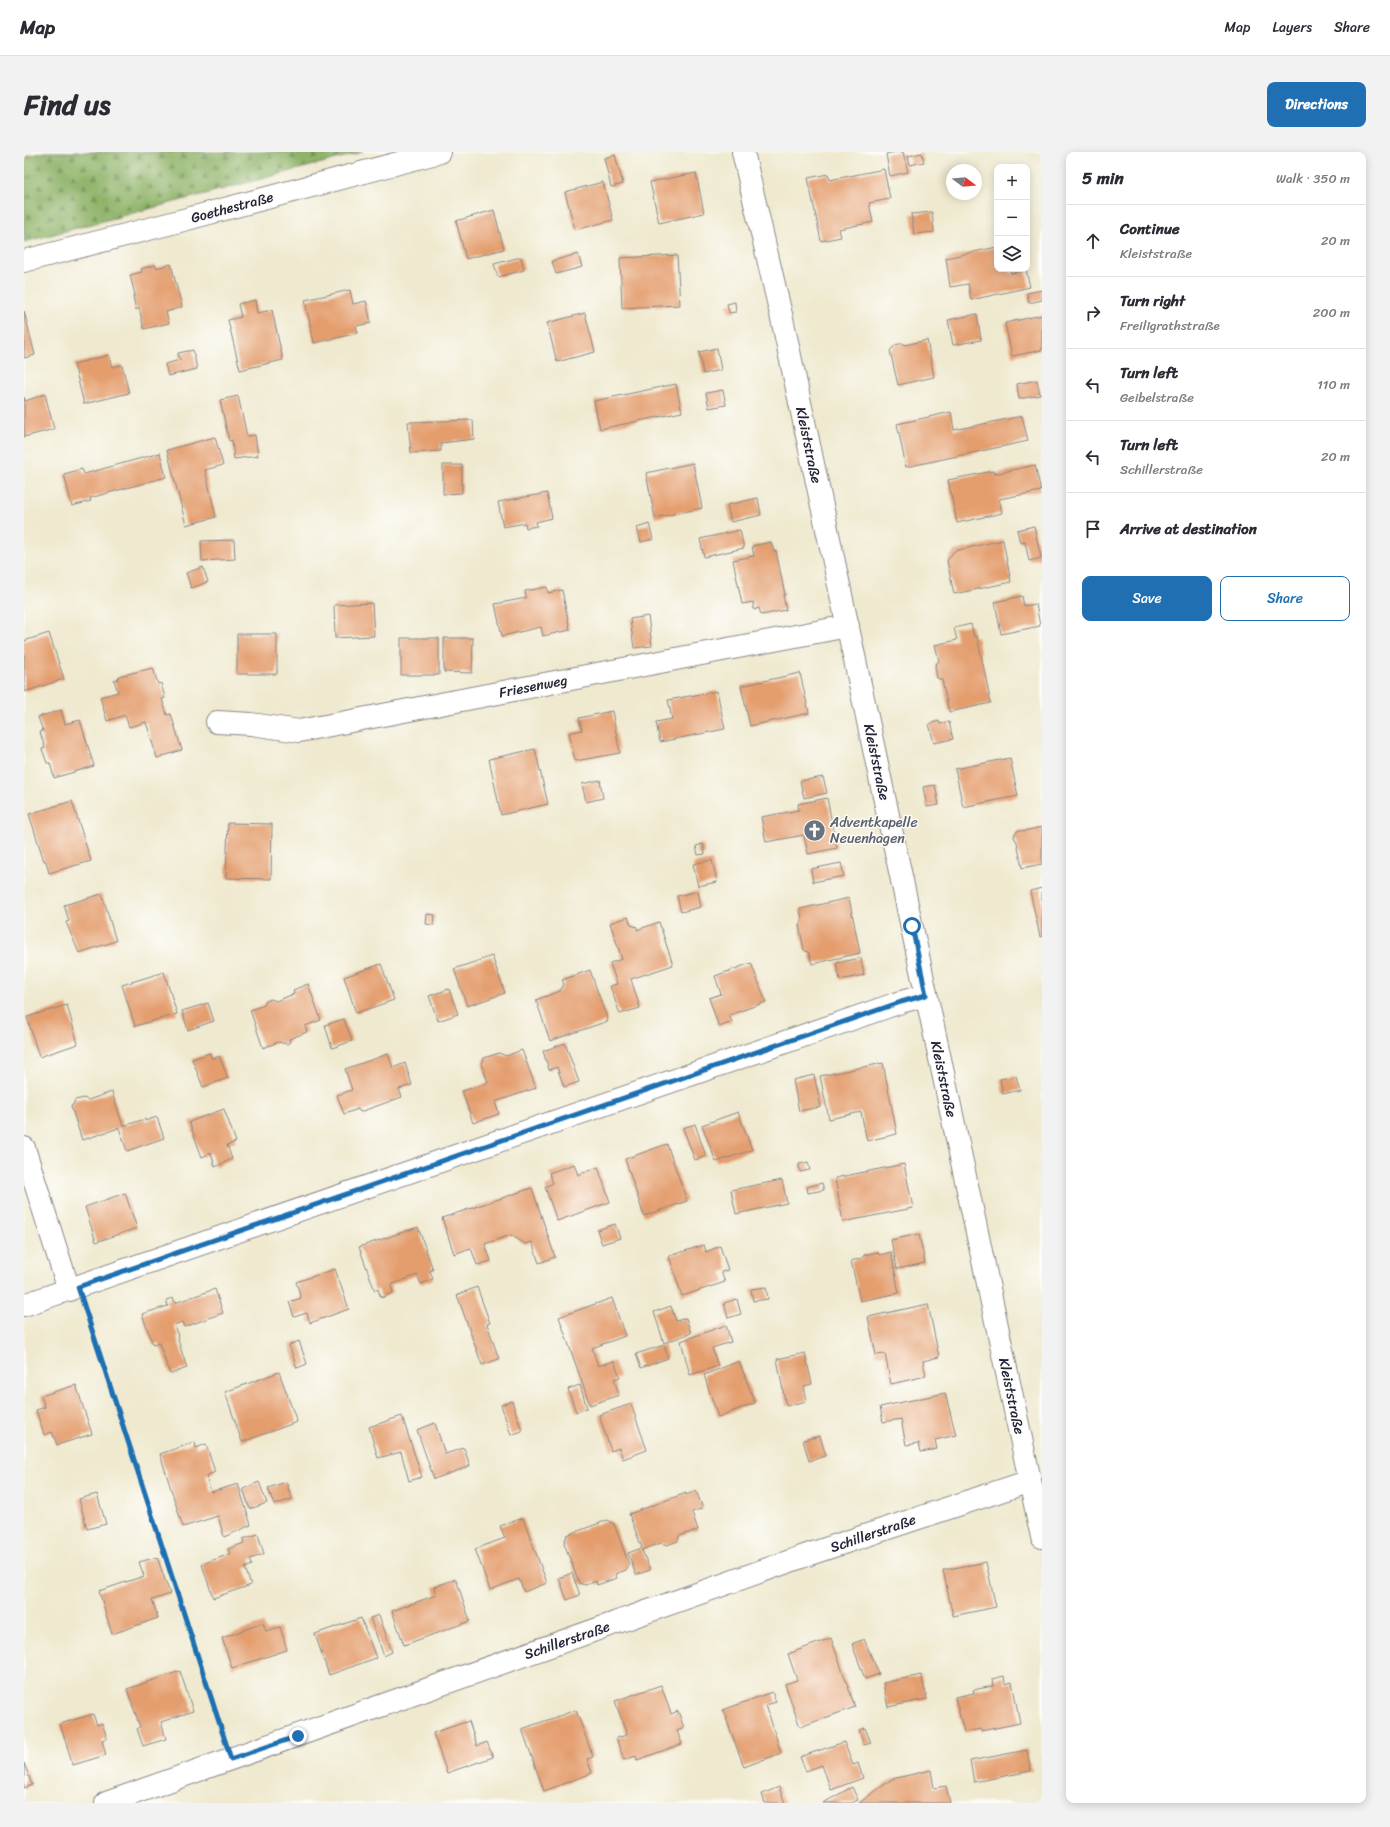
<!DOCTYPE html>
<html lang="en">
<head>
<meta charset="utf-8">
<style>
	:root { --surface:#fff; --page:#f2f2f3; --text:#2b2b33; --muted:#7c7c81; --line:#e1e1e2; --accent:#1f6fb2 }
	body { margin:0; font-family:Sriracha,sans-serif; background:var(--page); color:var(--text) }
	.controls { position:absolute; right:12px; top:12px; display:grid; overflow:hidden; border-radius:8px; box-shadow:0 2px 10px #0003 }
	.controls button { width:36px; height:36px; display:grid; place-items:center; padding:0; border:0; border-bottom:1px solid var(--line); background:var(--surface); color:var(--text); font:20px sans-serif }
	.compass { position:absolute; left:922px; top:12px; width:36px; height:36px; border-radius:50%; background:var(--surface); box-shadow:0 2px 10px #0003; rotate:106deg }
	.stop { position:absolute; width:12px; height:12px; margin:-9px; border:3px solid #1f6fb2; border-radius:50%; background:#fff }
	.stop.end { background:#1f6fb2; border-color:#fff; box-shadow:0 1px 4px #0008 }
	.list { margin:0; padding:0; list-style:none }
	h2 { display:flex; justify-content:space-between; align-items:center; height:52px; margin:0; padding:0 16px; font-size:17px }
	h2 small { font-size:13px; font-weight:400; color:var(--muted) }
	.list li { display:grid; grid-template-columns:26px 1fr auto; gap:12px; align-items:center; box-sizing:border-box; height:72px; padding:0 16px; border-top:1px solid var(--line) }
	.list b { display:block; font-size:15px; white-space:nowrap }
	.list p { margin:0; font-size:13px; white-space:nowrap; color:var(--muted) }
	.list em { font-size:13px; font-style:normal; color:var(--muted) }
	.actions { display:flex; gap:8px; padding:12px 16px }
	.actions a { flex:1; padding:9px 0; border:1px solid var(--accent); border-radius:8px; text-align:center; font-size:14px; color:var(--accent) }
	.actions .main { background:var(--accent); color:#fff }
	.icon { flex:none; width:22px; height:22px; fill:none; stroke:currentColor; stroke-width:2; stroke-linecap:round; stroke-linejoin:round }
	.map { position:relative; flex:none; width:1018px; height:1651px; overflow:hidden; border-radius:8px }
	header { display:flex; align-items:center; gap:24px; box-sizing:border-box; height:56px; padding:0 20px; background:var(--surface); border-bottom:1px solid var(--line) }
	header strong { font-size:19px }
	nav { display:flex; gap:22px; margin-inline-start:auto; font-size:14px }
	.intro { display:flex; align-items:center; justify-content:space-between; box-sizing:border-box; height:96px; padding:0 24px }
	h1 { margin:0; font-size:28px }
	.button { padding:10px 18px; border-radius:8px; background:var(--accent); color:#fff; font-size:14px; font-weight:700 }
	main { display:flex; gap:24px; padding:0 24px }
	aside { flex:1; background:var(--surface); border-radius:8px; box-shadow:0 2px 10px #0003 }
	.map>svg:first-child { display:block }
</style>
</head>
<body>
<header>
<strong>Map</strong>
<nav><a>Map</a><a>Layers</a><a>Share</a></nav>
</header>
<div class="intro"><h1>Find us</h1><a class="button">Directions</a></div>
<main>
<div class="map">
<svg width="1018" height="1651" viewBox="0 0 1018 1651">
	<defs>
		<pattern id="forest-firs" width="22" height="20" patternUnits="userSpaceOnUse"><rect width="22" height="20" fill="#8fb469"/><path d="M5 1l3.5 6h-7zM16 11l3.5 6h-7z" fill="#749258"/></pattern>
	</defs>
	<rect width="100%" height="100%" fill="#fdfcf7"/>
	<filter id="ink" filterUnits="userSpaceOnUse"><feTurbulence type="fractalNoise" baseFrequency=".025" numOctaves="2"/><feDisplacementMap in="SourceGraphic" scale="8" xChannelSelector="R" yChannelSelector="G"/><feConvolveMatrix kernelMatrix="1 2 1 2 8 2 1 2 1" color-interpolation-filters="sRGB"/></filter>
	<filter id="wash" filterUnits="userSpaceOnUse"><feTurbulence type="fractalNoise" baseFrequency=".012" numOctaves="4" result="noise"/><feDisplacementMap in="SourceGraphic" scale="16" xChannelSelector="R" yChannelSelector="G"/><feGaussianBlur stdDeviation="0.9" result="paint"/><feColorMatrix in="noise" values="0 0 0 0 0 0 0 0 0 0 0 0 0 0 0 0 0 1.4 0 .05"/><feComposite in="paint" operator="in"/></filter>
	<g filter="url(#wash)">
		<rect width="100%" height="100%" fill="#efe9cf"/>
		<path fill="url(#forest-firs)" stroke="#586b52" d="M20 0H339L0 90V5Z"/>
		<g id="blocks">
			<path fill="#e49e6e" d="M871 0H879L884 20 866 24 862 2Z
				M898 1 900 10 886 13 884 4Z
				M591 3 599 32 587 35 580 6Z
				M860 17 866 47 845 51 849 70 815 77 817 85 797 89 784 26 804 22 806 28Z
				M672 21 680 61 635 71 626 30Z
				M579 30 589 68 551 78 541 40Z
				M470 58 480 97 442 107 432 69Z
				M908 60 910 80 890 82 887 62Z
				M973 95V117H986L987 121 1002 118 1006 135 947 148 944 132 926 135 922 106Z
				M554 102 558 115 532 122 528 109Z
				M653 103 656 153 598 156 596 106Z
				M497 105 500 118 474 125 470 112Z
				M147 112 158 155 142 160 145 171 120 177 115 156 112 158 109 144 111 143 106 123 118 120 117 117 131 113 132 116Z
				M326 138 329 152 342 149 347 171 332 174 334 181 290 191 281 148Z
				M1018 138V148L1005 151 1003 141Z
				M231 148 233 161 248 158 259 208 216 218 204 168 217 165 214 152Z
				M711 150 712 160 705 161 703 152Z
				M0 159 11 203 0 206Z
				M561 161 571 200 533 210 523 171Z
				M953 162 957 188 929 193 924 168Z
				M1018 163V198L988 204 981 171Z
				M903 188 910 225 874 233 866 199 871 193 879 191 881 193Z
				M693 196 697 218 679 222 675 200Z
				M169 198 173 217 144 224 141 212 156 208 154 201Z
				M85 203 88 215 98 213 105 241 60 252 50 212Z
				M1013 228 1016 243 995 247 993 232Z
				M652 232 658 260 576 277 570 249Z
				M699 238 702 253 685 256 682 241Z
				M21 242 30 277 0 285V245L1 249Z
				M214 244 223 284 231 283 234 304 210 307 208 288 205 289 196 248Z
				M927 260 930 278 998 264 1004 289 882 315 873 272Z
				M449 268 450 287 417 291V299L387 301 384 270Z
				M191 285 199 313 181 318 192 365 162 373 143 298Z
				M136 301 142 325 66 346 67 349 48 354 40 322 58 317 60 322Z
				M669 311 678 356 631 366 622 321Z
				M419 313H438V341L419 342Z
				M1011 313 1017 339 975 347 978 361 933 371 924 328 969 319 970 322Z
				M523 341 528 366 512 370 513 374 502 376 501 371 479 375 474 350Z
				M734 346 737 363 707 370 703 353Z
				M625 372 629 387 617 390 613 376Z
				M1010 374 1017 406 1005 409 1001 390 996 391 993 378Z
				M716 378 720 396 680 405 676 387Z
				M210 388 211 407 178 409 177 389Z
				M979 388 987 430 930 442 923 409 930 399Z
				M747 390 750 400 752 399 761 443H759L762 458 737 463 735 456 730 458 729 450 718 452 709 408 730 404 728 394Z
				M179 415 184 430 167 436 162 421Z
				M523 435 524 441 538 438 546 478 519 484 517 475 478 484 471 452 502 446 501 439Z
				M998 444 1000 454 1012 452 1016 474 977 482 971 450Z
				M348 451 350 484 311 486 310 453Z
				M624 464 628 494 610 496 606 467Z
				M947 472 950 485 953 484 967 551 925 560 918 528 913 526 911 513 915 509 911 493 933 488 930 476Z
				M25 481 40 527 0 540V489Z
				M213 482H253V522H213Z
				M377 486H415V523H377Z
				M420 486H449L448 521 420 520Z
				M129 516 134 532 137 531 141 546 138 547 143 563 147 562 158 598 133 606 122 570 105 575 101 563 83 569 76 545 94 540 90 528 94 527 95 524Z
				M776 521 785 561 726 574 717 534Z
				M693 539 701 577 636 590 632 570 648 567 644 548Z
				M37 558 41 572 56 568 70 614 30 626 26 611H23L18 597 21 596 16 580 19 579 14 565Z
				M588 559 596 601 551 609 545 581 558 578 555 566Z
				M915 569 916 572 925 570 929 587 910 591 905 572Z
				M511 597 524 652 477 663 465 607Z
				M986 606 994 644 939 655 931 617Z
				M799 625 803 641 780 646 776 629Z
				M576 628 579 646 562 650 558 632Z
				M911 633 915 653 903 655 899 635Z
				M803 646 813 696 784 702 780 683 742 690 737 665 775 658 774 652Z
				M48 649 67 709 25 721 22 709H20L5 662Z
				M204 671 248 672 247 727 202 726Z
				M1018 675V712L998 716 993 690 990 685 991 681 995 678 1000 679Z
				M679 692 681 702 674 703 672 694Z
				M688 708 693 730 674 734 669 712Z
				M817 711 820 724 789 730 787 717Z
				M1018 736V784L1016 785 1006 739Z
				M674 739 677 755 657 760 653 744Z
				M78 742 92 789 55 801 42 770 45 769 40 753Z
				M825 746 836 801 788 812 785 801 780 798 775 773 778 768 776 757Z
				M403 762 411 763 410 773 402 772Z
				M604 765 607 773 613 775V778L635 770 649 813 607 827 616 856 596 862 586 834 593 832 586 811 598 807 586 771Z
				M468 804 481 841 443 854 430 817Z
				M837 806 840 823 816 828 812 811Z
				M727 811 742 850 705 863 708 870 695 875 685 846 697 842 691 824Z
				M357 812 370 848 332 861 320 825Z
				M566 818 584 869 526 889 512 848 536 839 540 832 538 828Z
				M140 820 153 862 111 874 98 833Z
				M284 832 297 868 281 874 283 880 265 887 266 890 263 892 254 890 239 896 226 858 240 853 242 849 247 847 252 849 270 842 269 838Z
				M425 837 434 862 414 869 405 844Z
				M184 851 190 869 164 878 158 859Z
				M43 853 54 892 15 905 3 865Z
				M320 867 328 889 308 896 301 873Z
				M541 891 555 930 540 935 533 915 525 918 519 899Z
				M498 898 512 936 471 950 475 962 449 971 438 939 464 931 458 912 460 906 475 901 482 904Z
				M186 901 188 907 195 904 204 926 179 935 168 907Z
				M364 902 369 916 381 911 388 933 375 937 378 945 336 960 334 957 320 962 313 943 328 938 321 917Z
				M859 911 873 982 843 989 837 960 805 967 796 924Z
				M790 923 797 955 775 959 769 928Z
				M992 924 996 938 979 942 976 927Z
				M88 940 99 974 121 967V969L133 965 140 986 103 999 95 976 58 988 47 954 49 953 51 948 60 946 64 948Z
				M200 957 212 990 203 993 208 1007 191 1015 187 1001 178 1005 165 970Z
				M714 960 728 998 692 1010 678 973Z
				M671 972 682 1004 671 1008 659 976Z
				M643 992 663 1049 620 1064 601 1007Z
				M784 1010 786 1018 776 1020 775 1012Z
				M550 1012 554 1023 574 1015 586 1050 533 1069 521 1035 529 1031 525 1021Z
				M880 1012 889 1056 819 1070 811 1026Z
				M758 1028 763 1051 712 1062 707 1038Z
				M798 1031 800 1038 784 1041 783 1035Z
				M508 1036 531 1105 515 1111 508 1090 501 1092 487 1083 461 1092 467 1109 453 1113 447 1096 430 1102 418 1066Z
				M101 1041 113 1076 72 1090 61 1055Z
				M591 1072 596 1086 578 1092 573 1078Z
				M394 1075 409 1118 406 1119 409 1127 397 1132 393 1123 367 1133 369 1141 357 1146 354 1137 351 1139 335 1095Z
				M895 1082 901 1111 873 1117 867 1088Z
				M680 1093 682 1100 696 1094 704 1118 697 1120 701 1130 658 1144 645 1104Z
				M853 1100 856 1103 867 1100 875 1141 836 1149 827 1109 838 1106 840 1103Z
				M311 1117 325 1157 286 1171 283 1161 270 1165 265 1150 277 1146 272 1130Z
				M453 1135 466 1171 463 1172 475 1207 458 1213 433 1143Z
				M742 1135 744 1147 729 1149 727 1137Z
				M191 1137 199 1161 160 1175 158 1170 150 1173 154 1184 153 1185 163 1216 146 1222 135 1191 129 1193 118 1162 144 1154 142 1148 149 1146 151 1151Z
				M588 1146 601 1184 568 1196 574 1214 590 1209 596 1225 590 1227 595 1243 566 1253 535 1165Z
				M713 1147 717 1162 704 1166 700 1151Z
				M904 1152 915 1205 899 1209 902 1224 867 1232 861 1202 852 1203 844 1165Z
				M647 1154 652 1169 662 1166 667 1181 640 1191 630 1160Z
				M702 1173 707 1190 688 1196 694 1214 666 1223 657 1189Z
				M275 1189 283 1212 273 1216 265 1193Z
				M640 1193 644 1206 617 1216 612 1202Z
				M781 1201 788 1232 780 1234 783 1249 762 1254 753 1207Z
				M715 1209 731 1251 694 1265 680 1223Z
				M255 1220 273 1270 218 1290 201 1240Z
				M52 1233 68 1282 33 1293 28 1280 20 1283 12 1258 21 1255 17 1244Z
				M556 1233 563 1256 552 1260 544 1237Z
				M921 1241 932 1283 911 1288 913 1297 897 1300 895 1291 882 1293 877 1267 859 1270 856 1255Z
				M488 1249 498 1279 487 1283 477 1253Z
				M607 1252 623 1298 599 1307 595 1296 587 1299 575 1263Z
				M378 1264 398 1325 385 1329 377 1300 354 1306 345 1275Z
				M411 1271 421 1302 440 1296 446 1314 410 1327 393 1278Z
				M796 1284 802 1304 785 1309 779 1288Z
				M171 1290 172 1296 182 1292 191 1320 182 1324 187 1340 214 1332 227 1373 200 1385 194 1364 159 1375 136 1302Z
				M235 1330 243 1351 226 1357 219 1337Z
				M262 1330 268 1347 250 1353 244 1336Z
				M672 1339 679 1356 668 1360 674 1378 655 1384 654 1389 643 1393 637 1391 618 1398 626 1418 612 1423 604 1401 618 1396 605 1362 662 1341V1343Z
				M73 1342 82 1372 63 1377 55 1347Z
				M499 1366 523 1431 500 1440 495 1427 466 1438 451 1397 481 1386 476 1374Z
				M584 1368 590 1372 605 1412 602 1418 591 1422 593 1426 573 1433 572 1429 561 1433 555 1431 540 1391 543 1383Z
				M234 1382 240 1402 226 1407 228 1413 221 1416 227 1433 189 1446 178 1412 206 1402 204 1397 220 1391 219 1387Z
				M133 1405 146 1442 128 1448 134 1466 88 1482 75 1439 120 1424 115 1410Z
				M962 1410 972 1455 929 1464 919 1418Z
				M548 1421 556 1443 543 1448 535 1426Z
				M432 1427 446 1469 380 1493 368 1459 412 1443 410 1435Z
				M355 1463 368 1500 360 1504 346 1466Z
				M337 1466 352 1506 305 1523 291 1482Z
				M239 1471 242 1479 256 1475 263 1498 208 1516 198 1486Z
				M807 1486 831 1555 776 1575 761 1532 773 1528 764 1502Z
				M840 1487 855 1522 841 1527 828 1492Z
				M156 1519 169 1559 137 1570 142 1587 119 1594 113 1577 116 1575 103 1537Z
				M897 1523 903 1547 864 1555 859 1531Z
				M980 1524 981 1532 988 1530 996 1571 957 1579V1577L940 1580 931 1545 950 1541 949 1538 969 1534 968 1527Z
				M637 1533 647 1562 654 1559 660 1576 653 1579 658 1592 613 1608 612 1604 600 1608 592 1586 603 1583 591 1549Z
				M748 1540 752 1550 742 1553 757 1601 720 1615 699 1558Z
				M552 1558 569 1605 563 1607 568 1621 520 1639 498 1577Z
				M69 1562 73 1573 78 1571 83 1586 78 1588 82 1603 49 1613 36 1572Z
				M445 1569 453 1594 463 1590 469 1605 423 1621 409 1581Z
				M841 1576 847 1591 840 1593 835 1578Z
				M820 1590 829 1613 834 1611 839 1626 807 1638 798 1613 782 1619 776 1605Z
				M1003 1598 1007 1619 950 1630 946 1609Z
				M0 1611 8 1633 0 1636Z
				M907 1618 910 1636 922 1634 926 1651H835L868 1627Z
				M755 1635 761 1651H741L738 1642Z
				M828 1635 834 1648 828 1651H799Z"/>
		</g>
	</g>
	<g filter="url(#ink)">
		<use href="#blocks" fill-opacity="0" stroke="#888685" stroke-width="1"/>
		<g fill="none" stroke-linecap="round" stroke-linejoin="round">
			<defs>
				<path id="street" d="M0 109 148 71 416 0
					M193 570 227 572 275 579 824 474
					M0 996 45 1138
					M0 1153 877 850 902 843
					M82 1651 786 1402 1006 1329"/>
				<path id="secondary" d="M719 0 759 171 1018 1385"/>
			</defs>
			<use href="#street" stroke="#888685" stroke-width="24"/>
			<use href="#secondary" stroke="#888685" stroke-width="24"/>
			<path stroke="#888685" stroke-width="2.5" stroke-dasharray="3 3" stroke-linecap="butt" d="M62 1160 199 1582"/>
			<use href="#street" stroke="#fff" stroke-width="22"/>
			<use href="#secondary" stroke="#fff" stroke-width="22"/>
		</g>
	</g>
	<g fill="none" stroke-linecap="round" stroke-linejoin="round" filter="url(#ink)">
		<path stroke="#1f6fb2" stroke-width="5" d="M274 1584 207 1607 54 1135 877 850 902 843 888 774"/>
	</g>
	<defs>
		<symbol id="church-disc" viewBox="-11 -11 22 22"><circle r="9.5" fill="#6b7280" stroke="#fdfcf7"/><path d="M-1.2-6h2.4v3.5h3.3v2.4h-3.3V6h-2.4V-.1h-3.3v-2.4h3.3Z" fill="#fff"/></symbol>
	</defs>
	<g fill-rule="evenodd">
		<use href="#church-disc" x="778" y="666" width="25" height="25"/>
	</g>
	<g text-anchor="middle" stroke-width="3" stroke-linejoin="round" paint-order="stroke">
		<g font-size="14" fill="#22223b" stroke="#fdfcf7">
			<text transform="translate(208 55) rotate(-15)" y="5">Goethestraße</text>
			<text transform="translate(785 293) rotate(78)" y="5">Kleiststraße</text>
			<text transform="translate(509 534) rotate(-11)" y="5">Friesenweg</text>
			<text transform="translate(853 610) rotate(78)" y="5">Kleiststraße</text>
			<text transform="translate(920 927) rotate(78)" y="5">Kleiststraße</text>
			<text transform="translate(988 1244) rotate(78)" y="5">Kleiststraße</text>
			<text transform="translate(849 1381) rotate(-19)" y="5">Schillerstraße</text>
			<text transform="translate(543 1488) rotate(-19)" y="5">Schillerstraße</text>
		</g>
		<g font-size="14" fill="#5b616d" stroke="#fdfcf7" text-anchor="start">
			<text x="806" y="675">Adventkapelle<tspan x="806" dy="16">Neuenhagen</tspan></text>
		</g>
	</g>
</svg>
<div class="controls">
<button>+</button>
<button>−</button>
<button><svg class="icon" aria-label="layers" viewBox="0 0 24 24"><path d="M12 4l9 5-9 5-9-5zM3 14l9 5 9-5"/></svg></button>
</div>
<svg class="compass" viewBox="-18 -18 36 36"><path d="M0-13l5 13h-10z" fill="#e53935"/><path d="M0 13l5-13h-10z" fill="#7c7c81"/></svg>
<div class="stop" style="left:888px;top:774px"></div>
<div class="stop end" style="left:274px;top:1584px"></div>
</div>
<aside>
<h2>5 min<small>Walk · 350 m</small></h2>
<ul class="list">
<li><svg class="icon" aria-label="ahead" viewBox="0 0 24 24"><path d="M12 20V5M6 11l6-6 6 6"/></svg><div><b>Continue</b><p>Kleiststraße</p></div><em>20 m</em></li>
<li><svg class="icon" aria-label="right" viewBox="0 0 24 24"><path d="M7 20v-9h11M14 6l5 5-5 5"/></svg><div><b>Turn right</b><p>Freiligrathstraße</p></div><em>200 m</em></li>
<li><svg class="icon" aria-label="left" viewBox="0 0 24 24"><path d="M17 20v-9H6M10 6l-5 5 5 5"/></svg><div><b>Turn left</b><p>Geibelstraße</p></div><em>110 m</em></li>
<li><svg class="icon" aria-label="left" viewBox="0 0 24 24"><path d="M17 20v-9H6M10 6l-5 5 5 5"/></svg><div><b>Turn left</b><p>Schillerstraße</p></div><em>20 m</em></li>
<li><svg class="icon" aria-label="arrive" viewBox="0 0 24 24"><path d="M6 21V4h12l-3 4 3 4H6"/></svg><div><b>Arrive at destination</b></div></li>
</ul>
<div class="actions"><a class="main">Save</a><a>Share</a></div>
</aside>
</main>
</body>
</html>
